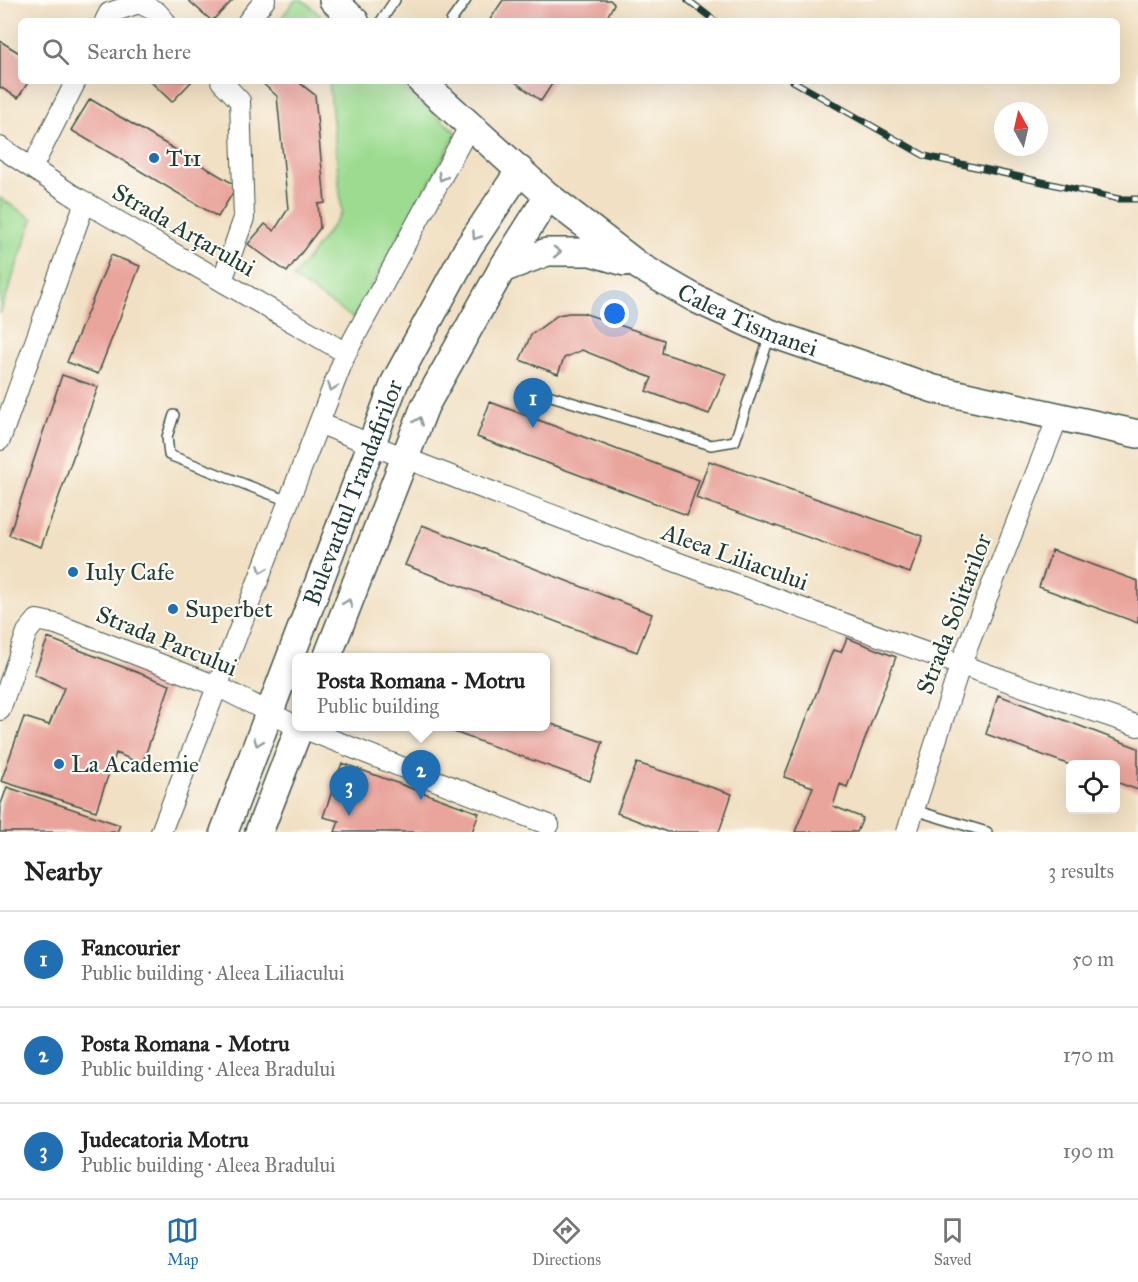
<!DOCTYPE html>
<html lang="en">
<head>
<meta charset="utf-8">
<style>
	:root { --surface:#fff; --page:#f2f2f2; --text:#222; --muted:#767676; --line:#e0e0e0; --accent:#1f6fb2 }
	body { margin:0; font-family:"IM FELL Great Primer",serif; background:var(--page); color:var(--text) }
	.controls { position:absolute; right:18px; bottom:18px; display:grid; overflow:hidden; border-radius:9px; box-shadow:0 6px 24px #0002 }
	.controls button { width:54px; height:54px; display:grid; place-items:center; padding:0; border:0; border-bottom:2px solid var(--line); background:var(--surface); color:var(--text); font:30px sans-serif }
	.compass { position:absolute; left:994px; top:102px; width:54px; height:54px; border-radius:50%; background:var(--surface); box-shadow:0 6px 24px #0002; rotate:352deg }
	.you { position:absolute; left:615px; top:314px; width:21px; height:21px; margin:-15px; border:4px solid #fff; border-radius:50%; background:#1a73e8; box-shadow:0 0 0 9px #1a73e833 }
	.badge { display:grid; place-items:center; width:39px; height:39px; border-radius:50%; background:var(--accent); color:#fff; font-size:20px; font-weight:700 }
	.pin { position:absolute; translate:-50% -50px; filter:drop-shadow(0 2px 3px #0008) }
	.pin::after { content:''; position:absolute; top:32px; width:21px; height:18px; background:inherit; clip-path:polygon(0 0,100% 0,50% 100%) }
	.popup { position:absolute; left:292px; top:653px; width:258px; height:78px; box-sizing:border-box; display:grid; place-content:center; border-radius:9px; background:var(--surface); filter:drop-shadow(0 2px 4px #0005); font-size:20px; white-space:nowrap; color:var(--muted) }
	.popup b { font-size:22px; color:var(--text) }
	.popup::after { content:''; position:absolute; left:50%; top:100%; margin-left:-12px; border:12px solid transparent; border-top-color:var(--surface) }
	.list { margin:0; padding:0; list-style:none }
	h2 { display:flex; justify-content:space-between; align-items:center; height:78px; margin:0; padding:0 24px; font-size:26px }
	h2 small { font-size:20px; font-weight:400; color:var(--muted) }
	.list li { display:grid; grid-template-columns:39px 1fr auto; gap:18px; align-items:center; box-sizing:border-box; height:96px; padding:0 24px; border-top:2px solid var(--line) }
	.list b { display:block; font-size:22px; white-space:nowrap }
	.list p { margin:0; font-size:20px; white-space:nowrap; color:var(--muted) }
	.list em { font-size:20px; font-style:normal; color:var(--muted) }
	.icon { flex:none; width:33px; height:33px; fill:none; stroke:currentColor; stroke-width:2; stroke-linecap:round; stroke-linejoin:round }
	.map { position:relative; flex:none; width:1138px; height:832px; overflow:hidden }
	.search { position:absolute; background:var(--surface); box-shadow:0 6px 24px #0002; left:18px; right:18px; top:18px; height:66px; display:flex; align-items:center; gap:15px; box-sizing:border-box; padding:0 21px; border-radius:9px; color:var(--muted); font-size:22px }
	.sheet { height:366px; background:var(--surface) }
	nav { display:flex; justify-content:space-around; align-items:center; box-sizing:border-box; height:84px; border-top:2px solid var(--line); background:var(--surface); font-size:16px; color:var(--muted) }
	nav a { display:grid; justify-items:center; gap:3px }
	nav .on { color:var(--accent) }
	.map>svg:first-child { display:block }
</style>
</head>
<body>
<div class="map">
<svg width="1138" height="832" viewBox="0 0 1138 832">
	<rect width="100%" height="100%" fill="#fdfcf7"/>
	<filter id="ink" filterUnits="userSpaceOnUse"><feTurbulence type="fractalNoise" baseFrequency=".0167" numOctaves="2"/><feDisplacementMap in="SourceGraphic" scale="12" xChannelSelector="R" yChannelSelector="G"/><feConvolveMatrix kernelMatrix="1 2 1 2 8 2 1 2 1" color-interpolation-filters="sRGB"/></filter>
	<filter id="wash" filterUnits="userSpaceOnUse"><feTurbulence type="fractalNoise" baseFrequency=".008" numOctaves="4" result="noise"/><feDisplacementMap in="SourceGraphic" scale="24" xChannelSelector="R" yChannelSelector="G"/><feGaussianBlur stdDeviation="1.35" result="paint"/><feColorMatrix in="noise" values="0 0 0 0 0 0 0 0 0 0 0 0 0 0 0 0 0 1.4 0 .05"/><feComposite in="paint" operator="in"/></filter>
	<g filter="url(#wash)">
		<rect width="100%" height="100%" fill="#f1e0c3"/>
		<path fill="#9cdb90" stroke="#5e8c62" stroke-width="1.5" d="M295 0H303L327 21H279Z
			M329 81H396L457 133 353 318 293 278 342 213Z
			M0 198 33 219 0 314Z"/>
		<g id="blocks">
			<path fill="#e9a49c" d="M188 0H233L212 21Z
				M503 0H610L614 4 605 21H489Z
				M0 41 21 54V81H29L18 98 0 87Z
				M150 81H192L172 102Z
				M260 81H303L301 84 315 95 325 203 318 204 320 228 287 272 248 244 265 224 274 231 288 209 277 96Z
				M514 81H554L541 101Z
				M90 99 237 186 218 217 71 130Z
				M111 255 140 266 98 374 67 362Z
				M569 313H583L664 340 662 353 726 374 709 414 646 391 652 378 582 350 564 358 558 374 520 360 531 335 558 315Z
				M62 375 98 387 41 547 9 535Z
				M490 402 699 480 687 515 477 437Z
				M709 461 923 536 910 573 696 498Z
				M422 525 652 614 637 652 405 565Z
				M1052 550 1138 581V623L1039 587Z
				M48 638 170 685 142 764 116 753 96 811 1 781 24 717 49 725 64 688 34 674Z
				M847 638 896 657 847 787 840 784 833 806 863 818 857 832H795L813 787 784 777 833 650 841 652Z
				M998 695 1138 748V790L1116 782V764L1070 765 986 734Z
				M546 722 603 742 590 781 440 727 546 726Z
				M342 763 479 813 472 832H335L339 821 323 817Z
				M637 763 732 794 719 832H667L617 813Z
				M7 787 120 825 117 832H0L1 804Z"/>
		</g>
	</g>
	<g filter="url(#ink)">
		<use href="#blocks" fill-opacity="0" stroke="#3e5549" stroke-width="1.5"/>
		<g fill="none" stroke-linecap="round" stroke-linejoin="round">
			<defs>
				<path id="lane" d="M381 21 395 0
					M451 21 466 0
					M535 391 711 445 735 441 770 335
					M174 415 167 437 169 455 288 501
					M914 810 987 832"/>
				<path id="street" d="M105 21 109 13 139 3 157 12 165 21
					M248 21 265 0
					M221 81 240 101 244 218 222 281
					M0 147 71 194 346 353
					M32 168 76 81
					M319 423C402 458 487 490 571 522 759 594 948 662 1138 726
					M0 440 85 202
					M0 710 27 632 37 620 56 624 217 686 296 726
					M297 726 549 825
					M161 832 346 353 470 125
					M907 832 960 666 1058 417"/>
				<g id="secondary">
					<path d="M333 0 355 21"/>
					<path id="s1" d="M421 81 548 196 639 266 696 299 770 333 934 389 1138 434"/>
					<path d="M502 269 547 252H591L625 262"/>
					<path d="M327 658 425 406 502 269 548 196"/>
					<path id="s2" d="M224 832 395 382 468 248 520 170"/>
					<path d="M259 832 300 726"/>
				</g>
			</defs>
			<use href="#lane" stroke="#3e5549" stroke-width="12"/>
			<use href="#street" stroke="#3e5549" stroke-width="22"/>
			<use href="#secondary" stroke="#3e5549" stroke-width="30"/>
			<use href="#lane" stroke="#fff" stroke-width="9"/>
			<use href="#street" stroke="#fff" stroke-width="20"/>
			<use href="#secondary" stroke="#fff" stroke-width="27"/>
			<defs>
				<path id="rail" d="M688 0 715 21
					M793 81 925 156 1119 199H1138"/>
			</defs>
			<use href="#rail" stroke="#1f3d34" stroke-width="7"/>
			<use href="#rail" stroke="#fdfcf7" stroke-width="4.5" stroke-dasharray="14" stroke-linecap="butt"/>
		</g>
		<defs><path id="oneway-chevron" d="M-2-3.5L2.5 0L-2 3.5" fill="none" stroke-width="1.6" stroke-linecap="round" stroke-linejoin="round" transform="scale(1.5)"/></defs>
		<g stroke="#8f9e9a">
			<use href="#oneway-chevron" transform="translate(442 177) rotate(119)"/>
			<use href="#oneway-chevron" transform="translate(476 236) rotate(124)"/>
			<use href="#oneway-chevron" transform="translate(557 252) rotate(-1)"/>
			<use href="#oneway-chevron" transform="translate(332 387) rotate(111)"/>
			<use href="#oneway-chevron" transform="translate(419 421) rotate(-69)"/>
			<use href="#oneway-chevron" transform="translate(262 569) rotate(111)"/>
			<use href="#oneway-chevron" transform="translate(348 603) rotate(-69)"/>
			<use href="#oneway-chevron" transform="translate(258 742) rotate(111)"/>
		</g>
	</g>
	<g fill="#1f6fb2" stroke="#fdfcf7" stroke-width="2">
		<circle cx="154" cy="158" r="6"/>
		<circle cx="73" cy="572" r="6"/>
		<circle cx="173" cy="609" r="6"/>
		<circle cx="59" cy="764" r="6"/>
	</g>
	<g text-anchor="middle" stroke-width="4.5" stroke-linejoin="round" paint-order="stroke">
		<g font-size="24" fill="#1f3d34" stroke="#fdfcf7" text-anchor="start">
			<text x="166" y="166">T11</text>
			<text x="85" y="580">Iuly Cafe</text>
			<text x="185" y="617">Superbet</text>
			<text x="71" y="772">La Academie</text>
		</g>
		<g font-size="24" fill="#1f3d34" stroke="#fdfcf7">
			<text transform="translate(184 230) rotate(30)" y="8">Strada Arțarului</text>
			<text dy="8" stroke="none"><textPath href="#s1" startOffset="408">Calea Tismanei</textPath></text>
			<text dy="8" stroke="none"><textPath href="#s2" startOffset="363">Bulevardul Trandafirilor</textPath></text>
			<text transform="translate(735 557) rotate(20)" y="8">Aleea Liliacului</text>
			<text transform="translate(954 614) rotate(-69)" y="8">Strada Solitarilor</text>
			<text transform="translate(167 641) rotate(22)" y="8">Strada Parcului</text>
		</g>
	</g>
</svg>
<div class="controls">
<button><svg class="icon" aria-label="locate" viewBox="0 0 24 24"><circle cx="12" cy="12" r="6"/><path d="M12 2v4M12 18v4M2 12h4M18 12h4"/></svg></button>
</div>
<svg class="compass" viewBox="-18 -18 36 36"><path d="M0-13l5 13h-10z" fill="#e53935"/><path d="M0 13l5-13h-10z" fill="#767676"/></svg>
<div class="you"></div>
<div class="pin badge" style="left:533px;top:428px">1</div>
<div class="pin badge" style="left:421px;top:800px">2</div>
<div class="popup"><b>Posta Romana - Motru</b>Public building</div>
<div class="pin badge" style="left:349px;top:816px">3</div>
<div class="search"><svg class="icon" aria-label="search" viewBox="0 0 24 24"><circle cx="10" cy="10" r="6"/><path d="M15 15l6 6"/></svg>Search here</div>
</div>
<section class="sheet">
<h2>Nearby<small>3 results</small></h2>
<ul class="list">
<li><span class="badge">1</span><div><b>Fancourier</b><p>Public building · Aleea Liliacului</p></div><em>50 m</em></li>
<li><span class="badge">2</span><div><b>Posta Romana - Motru</b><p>Public building · Aleea Bradului</p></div><em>170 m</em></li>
<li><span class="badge">3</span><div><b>Judecatoria Motru</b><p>Public building · Aleea Bradului</p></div><em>190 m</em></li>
</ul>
</section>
<nav>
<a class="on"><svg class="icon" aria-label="map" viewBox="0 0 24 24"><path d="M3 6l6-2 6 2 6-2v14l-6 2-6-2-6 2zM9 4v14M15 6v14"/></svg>Map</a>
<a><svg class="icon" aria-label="directions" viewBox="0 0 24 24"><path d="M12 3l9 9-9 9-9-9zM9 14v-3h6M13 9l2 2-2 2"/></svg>Directions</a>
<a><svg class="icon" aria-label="saved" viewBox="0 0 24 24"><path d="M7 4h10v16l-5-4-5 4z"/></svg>Saved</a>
</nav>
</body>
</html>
